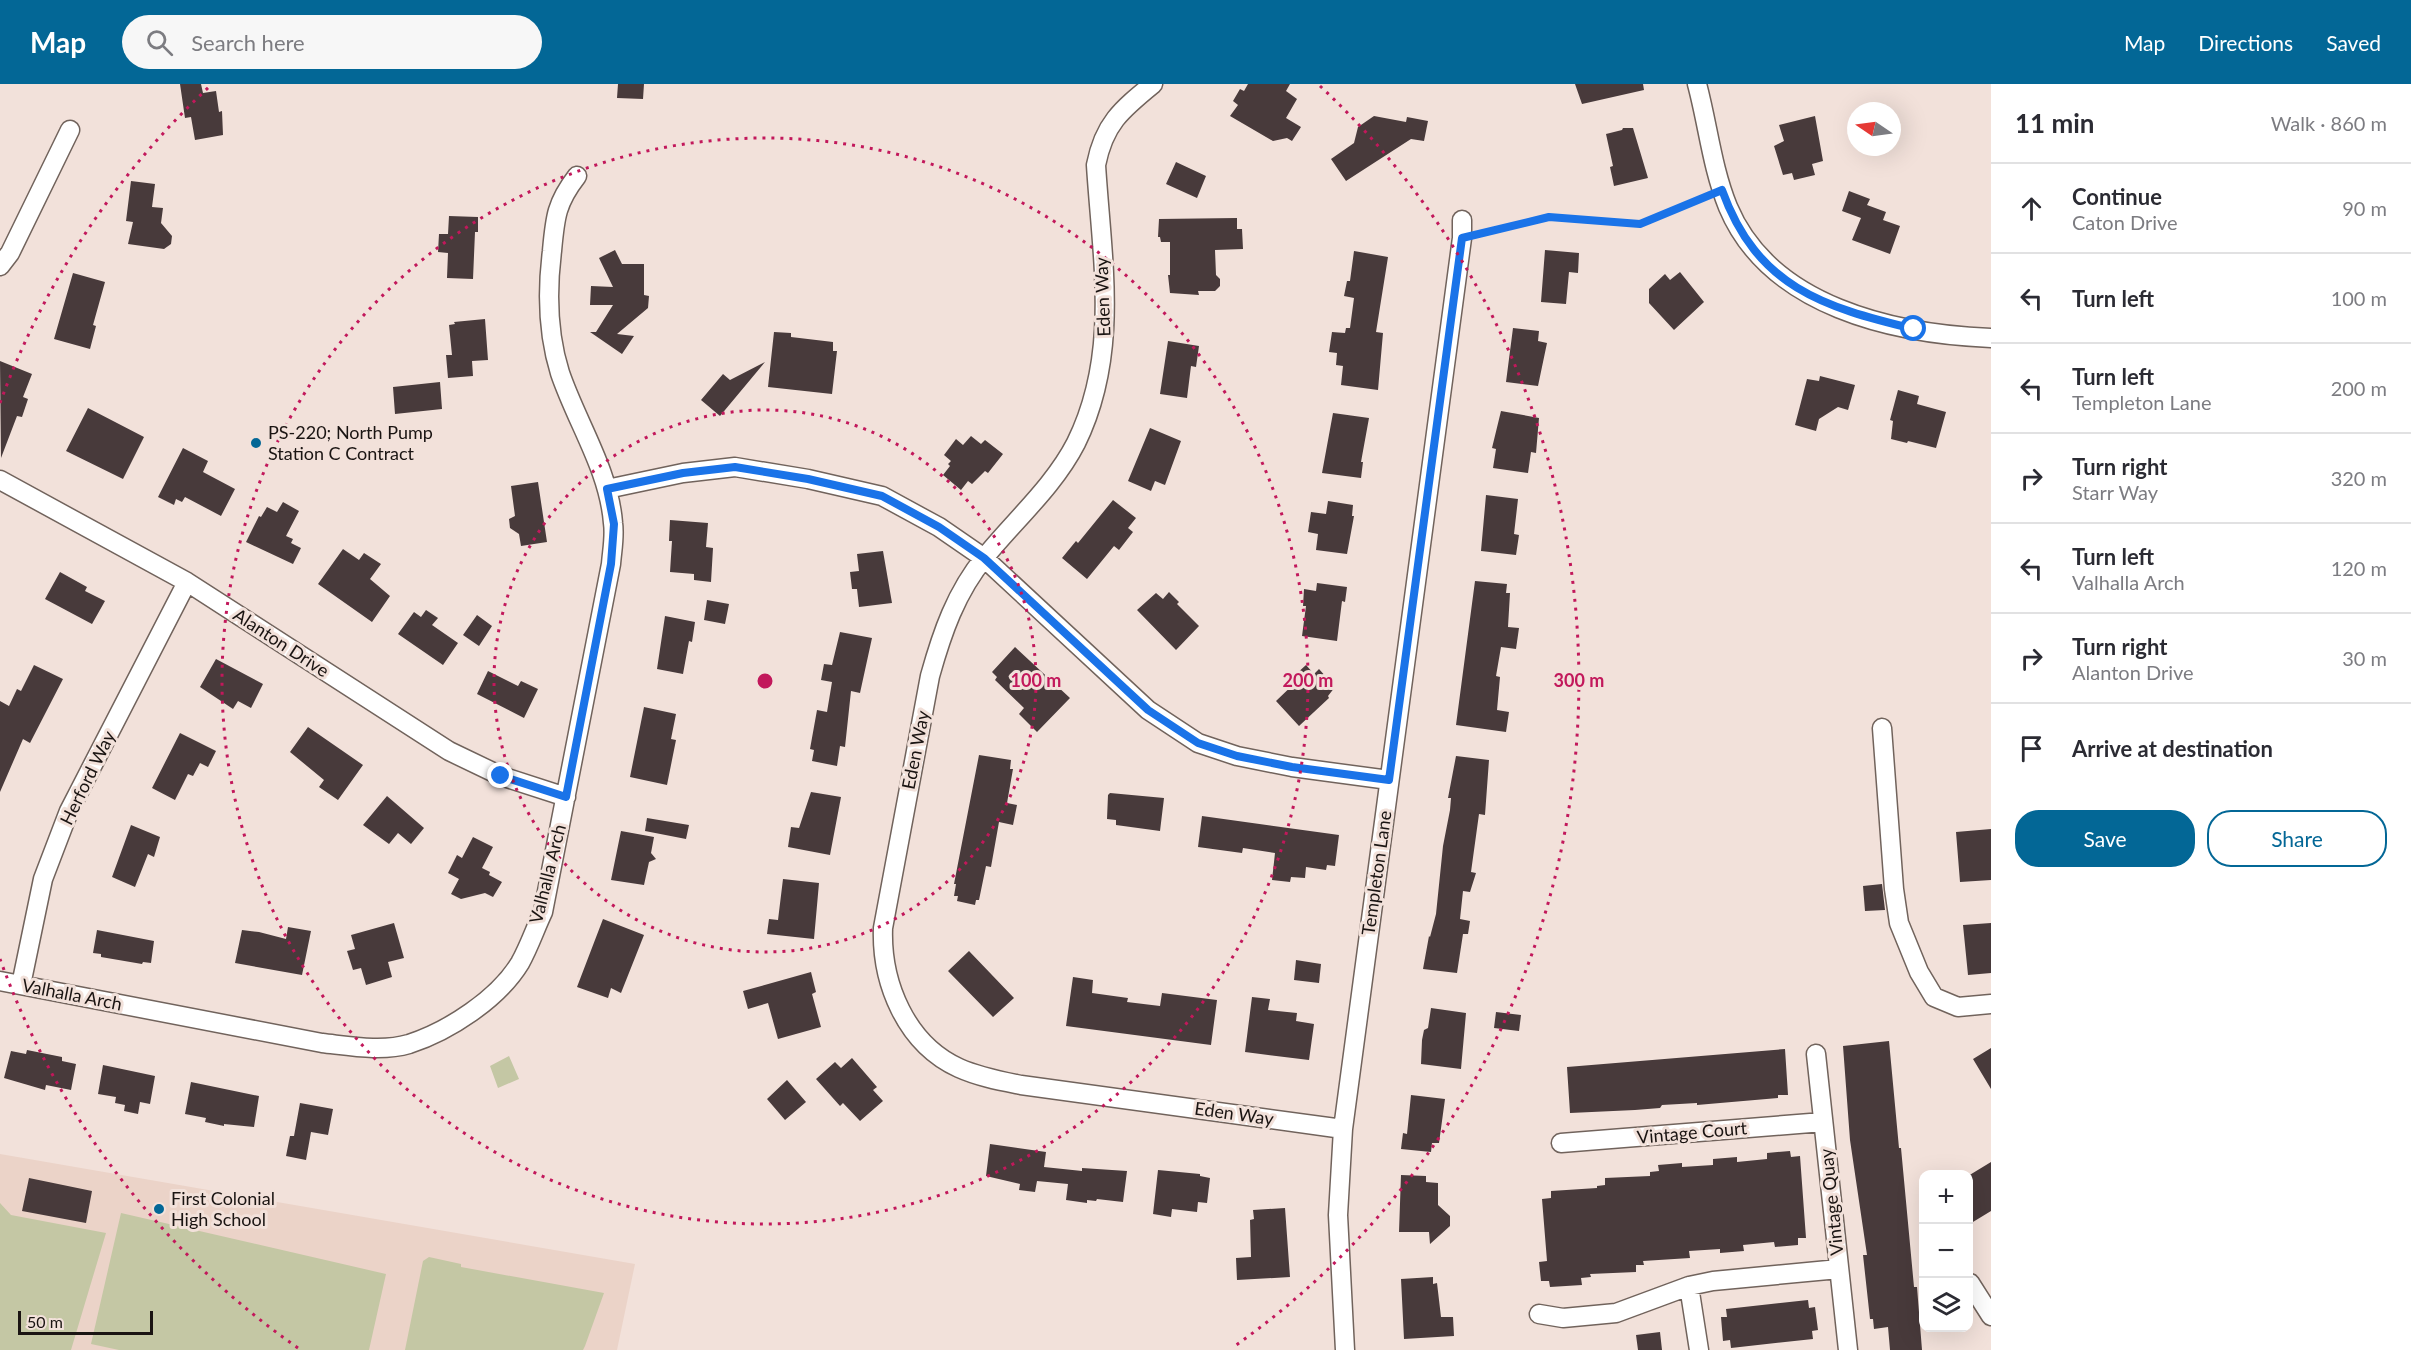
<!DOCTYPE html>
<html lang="en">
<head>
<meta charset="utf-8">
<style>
	:root { --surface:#fff; --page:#f7f7f7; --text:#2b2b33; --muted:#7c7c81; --line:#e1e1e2; --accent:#036796 }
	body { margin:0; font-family:Lato,sans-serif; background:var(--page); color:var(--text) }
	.controls { position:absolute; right:18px; bottom:18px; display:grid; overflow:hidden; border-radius:12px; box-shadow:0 6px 24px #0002 }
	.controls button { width:54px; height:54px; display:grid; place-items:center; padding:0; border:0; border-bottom:2px solid var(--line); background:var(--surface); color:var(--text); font:30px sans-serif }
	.compass { position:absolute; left:1847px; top:18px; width:54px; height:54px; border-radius:50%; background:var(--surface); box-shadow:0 6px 24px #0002; rotate:283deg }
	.scale { position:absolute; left:18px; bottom:15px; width:135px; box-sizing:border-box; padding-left:6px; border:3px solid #1a1412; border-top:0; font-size:16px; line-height:21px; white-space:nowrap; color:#1a1412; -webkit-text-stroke:4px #f2e1da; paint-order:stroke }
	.stop { position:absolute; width:18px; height:18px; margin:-14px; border:4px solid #1a73e8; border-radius:50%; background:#fff }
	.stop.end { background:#1a73e8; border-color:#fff; box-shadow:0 2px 6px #0008 }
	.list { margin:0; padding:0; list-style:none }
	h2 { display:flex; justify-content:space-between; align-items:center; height:78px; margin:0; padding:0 24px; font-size:26px }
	h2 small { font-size:20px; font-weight:400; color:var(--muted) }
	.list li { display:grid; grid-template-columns:39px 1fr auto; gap:18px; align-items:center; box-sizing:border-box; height:90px; padding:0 24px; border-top:2px solid var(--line) }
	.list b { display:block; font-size:22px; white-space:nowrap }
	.list p { margin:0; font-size:20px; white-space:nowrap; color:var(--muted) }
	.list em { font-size:20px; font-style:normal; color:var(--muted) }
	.actions { display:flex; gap:12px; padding:18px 24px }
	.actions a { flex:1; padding:14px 0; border:2px solid var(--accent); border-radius:24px; text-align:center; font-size:21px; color:var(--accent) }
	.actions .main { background:var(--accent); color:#fff }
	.icon { flex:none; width:33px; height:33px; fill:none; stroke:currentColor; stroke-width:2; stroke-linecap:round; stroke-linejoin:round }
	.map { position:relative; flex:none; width:1991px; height:1266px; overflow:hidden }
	header { display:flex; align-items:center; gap:36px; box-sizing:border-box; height:84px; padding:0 30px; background:var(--accent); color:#fff }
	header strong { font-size:28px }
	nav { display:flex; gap:33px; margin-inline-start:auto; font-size:21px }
	.search { width:420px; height:54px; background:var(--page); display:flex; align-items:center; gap:15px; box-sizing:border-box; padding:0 21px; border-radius:33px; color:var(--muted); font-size:22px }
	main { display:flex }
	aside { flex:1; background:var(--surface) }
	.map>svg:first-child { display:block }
</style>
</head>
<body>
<header>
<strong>Map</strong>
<div class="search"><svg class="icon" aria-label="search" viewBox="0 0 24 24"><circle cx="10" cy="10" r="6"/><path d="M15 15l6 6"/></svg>Search here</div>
<nav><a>Map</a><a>Directions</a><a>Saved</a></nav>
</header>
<main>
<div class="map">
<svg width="1991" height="1266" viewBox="0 0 1991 1266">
	<rect width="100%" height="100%" fill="#f2e1da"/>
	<path fill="#ebd3c8" d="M0 1070 635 1180 617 1266H0Z"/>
	<path fill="#c4c7a4" d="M509 972 519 995 498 1004 490 982Z
		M0 1119 11 1131 106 1149 71 1266H0Z
		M121 1129 386 1190 369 1266H119L91 1260Z
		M429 1173 461 1180V1183L604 1209 585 1262 583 1266H405L423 1177Z"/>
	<path fill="#483a3b" d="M180 0H201L203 9 216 7 219 28 222 27 223 51 195 56 191 33 185 34Z
		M618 0H644L643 15 617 14Z
		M1248 0H1290L1286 7 1297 15 1286 34 1301 43 1292 57 1287 54 1273 57 1230 32 1238 21 1233 17 1240 5 1244 7Z
		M1575 0H1643L1644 6 1582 20Z
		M1374 32 1406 38 1407 33 1428 37 1424 57 1411 55 1346 97 1331 75 1354 59 1358 43Z
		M1815 32 1823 77 1812 80 1815 91 1794 96 1792 89 1783 91 1774 62 1784 57 1779 41Z
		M1623 44H1633L1648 94 1614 102 1610 83 1613 82 1606 50 1622 46Z
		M1176 78 1206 92 1197 114 1166 100Z
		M131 97 155 100 152 123 163 124 161 139 172 152 171 160 164 165 128 160 133 138 126 137Z
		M1849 107 1870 115 1867 121 1886 128 1883 136 1900 142 1890 170 1852 156 1861 134 1842 127Z
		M449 132 478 133V148H475L473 195 447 194 448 169 438 168 439 150H448Z
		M1237 134V145H1242L1243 165 1215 166 1216 191 1220 195V202L1215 207H1198L1199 211 1170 209 1168 191H1170V158H1161L1160 153H1158L1159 135Z
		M615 166 622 180H644V211L649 212 648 224 617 250 634 252 622 270 590 248H596L613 221H590L591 202 613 203 599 174Z
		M1545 166 1579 169 1578 189 1569 188 1566 220 1541 218Z
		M1354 167 1388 173 1376 248 1383 249 1378 306 1341 301 1343 282 1336 281 1337 269 1329 268 1332 248 1345 249 1346 244H1350L1354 214 1344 212 1347 197H1350Z
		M1680 188 1704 218 1674 246 1649 219V205L1665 190 1670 196Z
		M73 189 105 198 93 241 96 242 90 265 54 255Z
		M485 235 488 276 472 277 473 292 448 294 446 271H452L449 241 455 240 454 238Z
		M1513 244 1539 247 1538 257 1547 259 1538 302 1506 298Z
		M774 248 791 249V253L833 258V267H837L832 310 768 303Z
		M1168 257 1199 262 1196 283 1191 282 1187 314 1160 310Z
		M0 277 32 290 23 313 28 315 22 333 17 332 1 374Z
		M765 278 720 332 701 316 723 290 730 296Z
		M1820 292 1855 301 1848 326 1838 323 1819 335 1816 347 1795 341 1807 295 1819 297Z
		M440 298 442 325 395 330 393 303Z
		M1898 306 1919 312 1917 320 1946 328 1936 364 1908 357 1907 359 1891 355 1893 337 1890 336Z
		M88 324 144 353 123 395 66 367Z
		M1501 327 1539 334 1536 369 1531 368 1528 389 1493 384 1496 365 1492 364Z
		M1333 329 1369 334 1361 378H1363L1361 394 1322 389Z
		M1150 344 1181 357 1165 401 1155 397 1151 407 1128 397Z
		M971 352 981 360 985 356 1003 370 988 389 985 387 972 400 968 397 961 406 943 391 950 382 948 380 951 377 944 371 956 355 963 361Z
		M183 364 208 377 203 388 235 405 221 432 185 413 182 418 176 415 174 421 158 413Z
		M538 398 547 458 521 462 519 450 510 444 509 435 515 432 511 402Z
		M1486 411 1518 415 1514 450 1519 451 1516 471 1481 467Z
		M1113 416 1136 434 1128 444 1133 448 1119 466 1114 462 1087 495 1062 474 1076 457 1078 459Z
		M1328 417 1353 421 1352 432H1354L1347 470 1316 466 1318 450 1308 448 1311 428 1326 430Z
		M283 418 299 427 286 452 293 455 291 459 301 464 293 480 246 458 259 432 261 433 267 423 277 428Z
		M670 436 708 439 706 463 713 464 711 498 694 496V490L670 488 672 457H669Z
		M343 465 359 476 364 469 381 480 370 495 390 512 372 538 318 500Z
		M883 467 892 519 859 523 857 505H852L850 488 859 487 857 470Z
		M60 488 87 503 85 507 105 517 92 540 45 515Z
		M1475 497 1507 500 1506 509H1510L1508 543 1519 544 1516 565 1501 563 1496 592 1500 593 1497 626 1509 628 1506 648 1456 641Z
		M1317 499 1347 503 1345 518 1342 517 1337 557 1302 552 1306 522H1303L1304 505 1316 507Z
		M1169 508 1179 518 1177 520 1199 542 1176 566 1137 526 1156 509 1163 515Z
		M707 516 729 520 725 540 704 536Z
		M426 526 438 534 432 541 458 559 443 581 398 550 414 528 421 533Z
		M477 531 492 542 479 562 463 551Z
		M665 532 695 538 692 558 689 557 683 590 657 585Z
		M840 548 872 554 860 609 851 607 845 663 840 662 837 682 812 677 814 666 810 665 817 626 827 628 832 598 821 596 824 580 832 581Z
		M1015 563 1070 614 1037 648 1019 630 1024 624 995 596 997 593 992 588Z
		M216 575 263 600 251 624 238 617 233 625 200 603Z
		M34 581 63 595 30 659 23 655 0 708V617L9 622 17 605 21 607Z
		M1306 581 1314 590 1319 585 1335 603 1328 612 1329 614 1299 642 1276 617 1299 595 1295 591Z
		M488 587 518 602 521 597 538 605 524 634 477 610Z
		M644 623 676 630 671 655 676 656 667 701 630 693Z
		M308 643 363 681 338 716 319 703 324 696 290 668Z
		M180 649 216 667 208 683 200 679 193 692 188 690 175 716 152 704Z
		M979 671 1011 676 1010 685H1013L1007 719 1017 721 1013 741 999 738 991 783 986 782 979 816H976L975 821 957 817 958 812H954L956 800H954Z
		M1456 672 1489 676 1485 731 1479 730 1471 788 1476 789 1470 808 1463 807 1460 835 1470 837 1468 850H1463L1457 889 1423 885 1429 852 1430 853 1436 830 1443 762 1450 726 1451 714H1448Z
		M811 708 841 713 830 771 788 763 791 743 799 744Z
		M1110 709 1164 714 1160 747 1116 741V736L1107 735 1108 711Z
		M387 712 424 744 411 760 398 749 389 760 363 741Z
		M1202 732 1339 751 1335 782 1327 781 1326 786 1306 783 1305 794 1291 793 1290 798 1272 796 1275 769 1243 764 1242 769 1198 763Z
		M647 734 689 741 686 755 645 747Z
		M131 741 160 753 154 773 148 770 135 803 112 793Z
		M1991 745V796L1960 798 1956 748Z
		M621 747 654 753 651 769 656 775 649 778 644 801 611 796Z
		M473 753 493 763 482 784 490 788 489 791 502 798 493 813 485 809 461 815 451 810 459 795 448 789 457 771 462 774Z
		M783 795 819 799 814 855 767 850 769 835 778 836Z
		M1882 800 1885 826 1865 827 1863 802Z
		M603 835 644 851 621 909 611 904 608 914 577 903Z
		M394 839 404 874 388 878 392 893 366 901 361 884 353 886 347 867 355 865 351 851Z
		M1991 839V889L1968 891 1963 841Z
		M288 843 311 847 302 891 235 879 242 846 259 848 286 855Z
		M97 846 154 857 151 879 143 878 142 880 101 873V870L93 869Z
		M969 867 1014 914 993 933 948 887Z
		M1296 876 1321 880 1319 899 1294 896Z
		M811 888 816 908 812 910 821 943 778 955 768 919 748 925 743 907Z
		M1073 893 1093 896 1092 909 1128 914 1127 918 1160 922 1162 909 1217 916 1211 961 1066 942Z
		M1252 913 1270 915 1268 926 1297 929 1296 937 1314 940 1309 976 1245 968Z
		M1431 924 1466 929 1461 985 1421 980 1422 956 1424 946 1428 944Z
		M1496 928 1521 931 1519 947 1494 944Z
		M1889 957 1899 1064H1901L1914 1203H1917L1922 1266H1890L1888 1243 1874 1245 1873 1235H1870L1863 1171H1867L1850 1056 1843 962Z
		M1991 964V1005L1973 975Z
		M1785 965 1788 1011H1778V1014L1697 1021V1019L1662 1021 1660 1024 1635 1026 1570 1029 1567 983Z
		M27 966 62 973V977L76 980 71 1006 46 1001 45 1006 4 994 11 967 26 970Z
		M852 974 877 1003 873 1006 883 1017 860 1037 843 1019 840 1022 816 995 835 978 841 984Z
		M103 981 155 992 150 1020 140 1018 138 1030 124 1027 125 1021 115 1019 116 1013 98 1010Z
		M787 996 806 1018 785 1036 767 1015Z
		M191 998 259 1012 254 1043 224 1040V1042L205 1038 206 1034 185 1030Z
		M1411 1011 1445 1015 1439 1059H1432L1431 1068 1401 1065 1403 1049 1407 1050Z
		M300 1019 333 1025 328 1051 311 1048 306 1076 286 1072 290 1052H294Z
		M990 1060 1046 1068 1044 1083 1082 1087V1084L1127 1087 1123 1118 1097 1115 1096 1117 1087 1116V1119L1066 1116 1068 1100 1037 1097 1035 1108 1019 1106 1020 1100 986 1092Z
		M1790 1067 1791 1073 1800 1072 1806 1154H1798V1161L1775 1163 1774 1158 1743 1161 1744 1167 1720 1169V1165L1689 1167 1690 1174 1643 1177 1644 1181H1636V1188L1590 1190 1591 1193 1581 1194 1582 1201 1550 1203 1549 1197H1541L1539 1178 1547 1177 1542 1115 1551 1114V1107L1597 1104V1102L1605 1101V1094L1650 1092V1088L1659 1087 1658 1081 1682 1079V1083L1713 1081V1075L1737 1073V1078L1767 1075V1069Z
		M1991 1078V1127L1968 1141V1092Z
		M1158 1086 1200 1090V1092L1210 1094 1207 1119 1198 1118 1197 1128 1172 1125 1171 1133 1153 1130Z
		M1401 1091 1426 1092V1098L1438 1099V1121L1450 1132V1142L1430 1160 1429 1148H1399Z
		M29 1094 92 1107 86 1139 22 1127Z
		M1285 1124 1290 1193 1237 1196 1236 1174 1251 1173 1250 1136 1254 1135 1253 1126Z
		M1433 1193V1200L1437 1199 1441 1233H1453L1454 1252 1404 1255 1401 1195Z
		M1808 1216 1809 1224 1815 1223 1818 1246 1812 1247 1813 1255 1731 1264 1730 1256 1723 1257 1721 1233H1727L1726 1225Z
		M1660 1248 1662 1266H1638L1636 1251Z"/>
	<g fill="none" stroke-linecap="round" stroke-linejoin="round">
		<defs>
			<path id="minor" d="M1153 0C1121 26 1104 40 1096 81 1102 176 1120 270 1076 359 1054 402 1015 436 985 473 956 508 942 549 930 592L883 844C881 899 906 960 959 984 979 993 1001 997 1021 1001L1343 1045
				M1697 0C1708 41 1712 84 1728 123 1770 223 1894 250 1991 254
				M0 182 10 169 70 46
				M0 396 187 498 449 667 501 692 566 713
				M607 405 683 389 735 383 808 395 882 412 939 443 984 474 1148 626 1198 659 1237 672 1292 683 1389 696
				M1882 644 1894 805 1899 839 1919 888 1934 913 1958 923 1991 920
				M0 897 322 959C350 962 382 968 409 960 449 947 498 915 520 879 529 863 535 845 543 828L611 480C612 467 615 452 613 439 609 386 577 339 560 289 548 251 547 207 552 167 555 134 556 119 577 92
				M21 901 43 795 69 727 187 498
				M1816 970 1848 1266
				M1561 1059 1823 1038
				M1970 1199 1991 1232
				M1689 1202 1699 1266
				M1539 1230 1563 1234 1616 1229 1689 1202 1713 1197 1839 1185
				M1345 1266 1338 1131 1343 1045 1462 154V136"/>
		</defs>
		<use href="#minor" stroke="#71635c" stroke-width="21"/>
		<path stroke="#a79994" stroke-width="3" stroke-dasharray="4.5 3" stroke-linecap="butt" d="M1479 150 1549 133 1640 140 1707 113"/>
		<use href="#minor" stroke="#fff" stroke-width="18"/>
	</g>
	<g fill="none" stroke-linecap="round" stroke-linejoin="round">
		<path stroke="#1a73e8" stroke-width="8" d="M501 692 566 713 611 480 614 440 607 405 683 389 735 383 808 395 882 412 939 443 984 474 1148 626 1198 659 1237 672 1292 683 1389 696 1462 154 1549 133 1640 140 1722 106C1757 203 1823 223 1914 245"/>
	</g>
	<g fill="none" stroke="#c2185b" stroke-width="3" stroke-dasharray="3 6">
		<circle cx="765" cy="597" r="271"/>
		<circle cx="765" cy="597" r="543"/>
		<path d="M298 1264A814 814 0 0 1 0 875M0 319A814 814 0 0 1 210 2M1320 2A814 814 0 0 1 1232 1264"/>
	</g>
	<g fill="#036796" stroke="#f2e1da" stroke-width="2">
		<circle cx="256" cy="359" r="6"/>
		<circle cx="159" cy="1125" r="6"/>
	</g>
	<g text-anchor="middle" stroke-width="6" stroke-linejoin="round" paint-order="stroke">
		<g font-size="18" fill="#1a1412" stroke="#f2e1da">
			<text transform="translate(1103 213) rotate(-92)" y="6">Eden Way</text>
			<text transform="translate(281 559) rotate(33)" y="6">Alanton Drive</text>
			<text transform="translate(916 666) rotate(-79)" y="6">Eden Way</text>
			<text transform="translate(88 694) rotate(-64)" y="6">Herford Way</text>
			<text transform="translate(1377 789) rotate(-82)" y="6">Templeton Lane</text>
			<text transform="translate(548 790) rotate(-76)" y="6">Valhalla Arch</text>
			<text transform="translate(72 911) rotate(11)" y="6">Valhalla Arch</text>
			<text transform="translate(1234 1030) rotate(8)" y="6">Eden Way</text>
			<text transform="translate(1692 1049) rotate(-5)" y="6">Vintage Court</text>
			<text transform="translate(1832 1118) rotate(-96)" y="6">Vintage Quay</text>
		</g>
		<g font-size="18" fill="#1a1412" stroke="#f2e1da" text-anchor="start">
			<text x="268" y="355">PS-220; North Pump<tspan x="268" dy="21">Station C Contract</tspan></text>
			<text x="171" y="1121">First Colonial<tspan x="171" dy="21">High School</tspan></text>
		</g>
	</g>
	<circle cx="765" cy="597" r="9" fill="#c2185b" stroke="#f2e1da" stroke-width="3"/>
	<g font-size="18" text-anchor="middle" font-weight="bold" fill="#c2185b" stroke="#f2e1da" stroke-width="6" stroke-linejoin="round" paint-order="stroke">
		<text x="1036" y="603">100 m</text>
		<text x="1308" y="603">200 m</text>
		<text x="1579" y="603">300 m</text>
	</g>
</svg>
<div class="controls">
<button>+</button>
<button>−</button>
<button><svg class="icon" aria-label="layers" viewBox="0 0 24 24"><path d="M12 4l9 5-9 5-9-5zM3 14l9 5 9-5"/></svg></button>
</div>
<svg class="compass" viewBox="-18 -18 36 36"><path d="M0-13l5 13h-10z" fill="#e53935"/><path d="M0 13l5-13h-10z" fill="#7c7c81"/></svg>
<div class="scale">50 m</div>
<div class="stop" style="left:1914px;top:245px"></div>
<div class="stop end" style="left:501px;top:692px"></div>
</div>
<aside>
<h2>11 min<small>Walk · 860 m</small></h2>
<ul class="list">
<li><svg class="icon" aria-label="ahead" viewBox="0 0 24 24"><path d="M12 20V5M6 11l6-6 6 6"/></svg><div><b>Continue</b><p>Caton Drive</p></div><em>90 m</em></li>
<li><svg class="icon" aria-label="left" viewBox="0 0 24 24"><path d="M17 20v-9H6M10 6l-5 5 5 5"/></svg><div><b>Turn left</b></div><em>100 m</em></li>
<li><svg class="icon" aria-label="left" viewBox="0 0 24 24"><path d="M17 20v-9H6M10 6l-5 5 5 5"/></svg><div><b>Turn left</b><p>Templeton Lane</p></div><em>200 m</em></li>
<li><svg class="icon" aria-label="right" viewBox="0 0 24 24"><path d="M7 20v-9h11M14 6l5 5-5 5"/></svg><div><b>Turn right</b><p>Starr Way</p></div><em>320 m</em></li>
<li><svg class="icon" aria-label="left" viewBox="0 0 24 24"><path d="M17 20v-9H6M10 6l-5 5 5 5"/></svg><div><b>Turn left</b><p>Valhalla Arch</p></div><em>120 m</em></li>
<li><svg class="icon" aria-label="right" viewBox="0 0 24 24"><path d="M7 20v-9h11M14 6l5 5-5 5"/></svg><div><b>Turn right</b><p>Alanton Drive</p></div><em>30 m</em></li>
<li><svg class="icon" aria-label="arrive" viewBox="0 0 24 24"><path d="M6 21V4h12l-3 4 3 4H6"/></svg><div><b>Arrive at destination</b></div></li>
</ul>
<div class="actions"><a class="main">Save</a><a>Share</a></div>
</aside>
</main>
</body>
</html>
